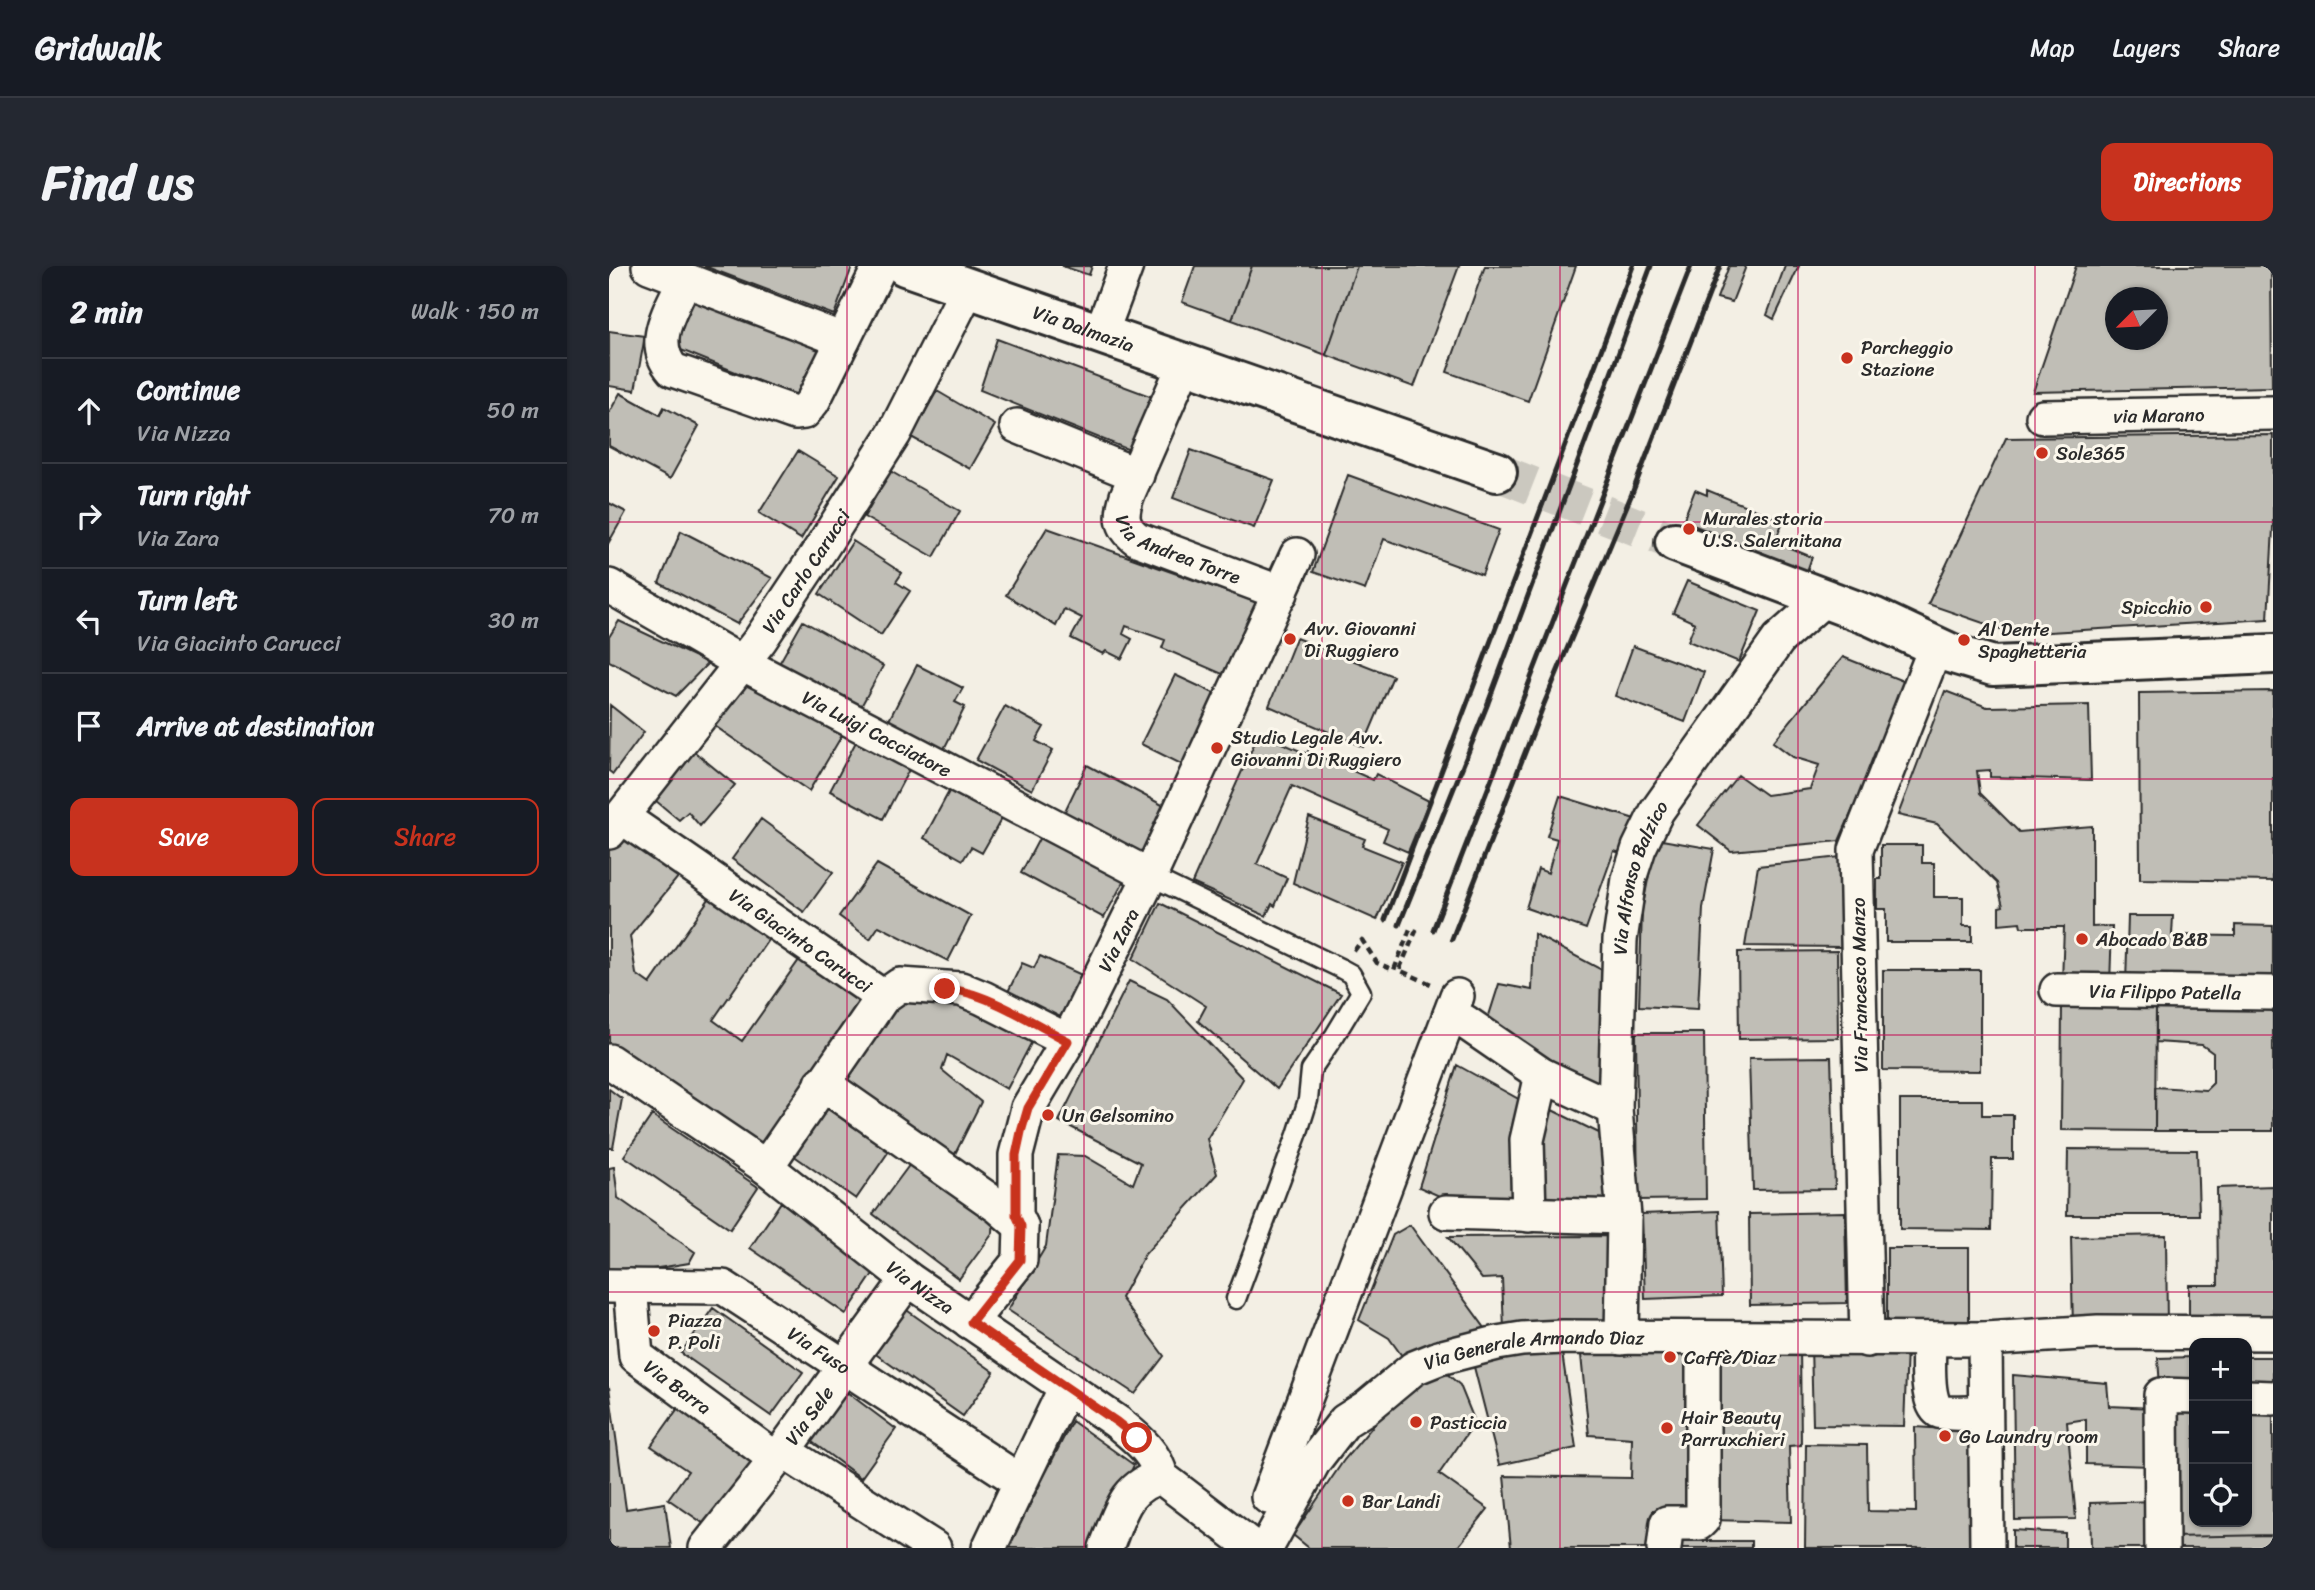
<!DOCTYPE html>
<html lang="en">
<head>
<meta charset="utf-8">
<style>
	:root { --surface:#171b24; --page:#242831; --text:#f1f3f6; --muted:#9ea1a6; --line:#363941; --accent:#c8321e }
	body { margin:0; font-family:Sriracha,sans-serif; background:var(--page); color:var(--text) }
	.controls { position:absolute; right:21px; bottom:21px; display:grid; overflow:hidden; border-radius:14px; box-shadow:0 2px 5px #0004 }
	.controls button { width:63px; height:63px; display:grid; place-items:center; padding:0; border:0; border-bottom:2px solid var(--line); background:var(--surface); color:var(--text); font:35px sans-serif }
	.compass { position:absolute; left:1496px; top:21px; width:63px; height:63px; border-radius:50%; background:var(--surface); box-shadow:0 2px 5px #0004; rotate:246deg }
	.stop { position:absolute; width:21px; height:21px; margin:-16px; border:5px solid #c8321e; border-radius:50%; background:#fff }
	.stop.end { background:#c8321e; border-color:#fff; box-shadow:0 2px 7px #0008 }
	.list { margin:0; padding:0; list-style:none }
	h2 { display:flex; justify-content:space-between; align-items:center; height:91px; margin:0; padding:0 28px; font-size:30px }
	h2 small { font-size:23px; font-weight:400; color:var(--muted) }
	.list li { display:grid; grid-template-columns:46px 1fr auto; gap:21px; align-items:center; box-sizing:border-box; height:105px; padding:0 28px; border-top:2px solid var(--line) }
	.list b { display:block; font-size:26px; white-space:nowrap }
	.list p { margin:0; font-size:23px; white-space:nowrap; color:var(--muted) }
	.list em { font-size:23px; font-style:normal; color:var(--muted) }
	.actions { display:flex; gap:14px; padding:21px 28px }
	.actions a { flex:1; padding:16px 0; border:2px solid var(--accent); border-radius:14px; text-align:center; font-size:24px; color:var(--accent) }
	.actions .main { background:var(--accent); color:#fff }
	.icon { flex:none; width:38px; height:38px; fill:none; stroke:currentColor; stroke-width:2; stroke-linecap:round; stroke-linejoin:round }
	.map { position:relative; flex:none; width:1664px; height:1282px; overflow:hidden; border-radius:14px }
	header { display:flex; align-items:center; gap:42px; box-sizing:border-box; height:98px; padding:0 35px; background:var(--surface); border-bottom:2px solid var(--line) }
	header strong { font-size:33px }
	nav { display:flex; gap:38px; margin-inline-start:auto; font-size:24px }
	.intro { display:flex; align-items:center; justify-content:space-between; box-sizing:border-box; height:168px; padding:0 42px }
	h1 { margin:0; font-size:49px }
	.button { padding:18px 32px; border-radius:14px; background:var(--accent); color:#fff; font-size:24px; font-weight:700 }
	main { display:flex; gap:42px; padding:0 42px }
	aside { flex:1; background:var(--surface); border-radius:14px; box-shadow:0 2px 5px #0004 }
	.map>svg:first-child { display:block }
</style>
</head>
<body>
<header>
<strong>Gridwalk</strong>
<nav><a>Map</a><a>Layers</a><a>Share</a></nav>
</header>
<div class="intro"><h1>Find us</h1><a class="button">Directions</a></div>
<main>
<aside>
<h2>2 min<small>Walk · 150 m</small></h2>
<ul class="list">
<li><svg class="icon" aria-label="ahead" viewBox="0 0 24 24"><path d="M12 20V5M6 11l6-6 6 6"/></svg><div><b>Continue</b><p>Via Nizza</p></div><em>50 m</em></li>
<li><svg class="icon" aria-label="right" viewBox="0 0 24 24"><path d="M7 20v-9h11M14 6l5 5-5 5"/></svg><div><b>Turn right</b><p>Via Zara</p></div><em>70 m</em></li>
<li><svg class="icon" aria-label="left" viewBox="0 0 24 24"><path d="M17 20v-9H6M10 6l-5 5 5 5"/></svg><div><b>Turn left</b><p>Via Giacinto Carucci</p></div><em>30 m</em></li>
<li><svg class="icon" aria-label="arrive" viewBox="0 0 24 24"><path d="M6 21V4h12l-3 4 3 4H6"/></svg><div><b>Arrive at destination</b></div></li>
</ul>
<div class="actions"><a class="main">Save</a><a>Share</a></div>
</aside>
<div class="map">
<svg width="1664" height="1282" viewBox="0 0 1664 1282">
	<rect width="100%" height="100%" fill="#f3efe4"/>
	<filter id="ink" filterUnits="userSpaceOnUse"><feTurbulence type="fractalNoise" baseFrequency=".0143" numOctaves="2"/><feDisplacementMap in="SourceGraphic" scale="14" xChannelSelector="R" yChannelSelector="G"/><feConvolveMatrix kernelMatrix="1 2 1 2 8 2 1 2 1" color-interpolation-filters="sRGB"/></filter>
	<g filter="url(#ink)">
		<path fill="#c0beb6" stroke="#2b2b2b" stroke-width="2" fill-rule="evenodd" d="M95 0H241L243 1 225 49Z
			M453 0H483L480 9Z
			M586 0H643L623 54 573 36Z
			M643 0H748L717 89 623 54Z
			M748 0H850L805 121 717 89Z
			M876 0H967L919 135 838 106Z
			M1120 0H1137L1123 36 1108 32Z
			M1176 0H1190L1165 53 1158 49Z
			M1467 0H1662L1663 121 1424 126ZM1506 32H1548V74H1506Z
			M81 32 213 85 194 133 62 80Z
			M0 65 36 70 26 124 0 120Z
			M388 73 557 136 533 189 371 124Z
			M328 125 386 159 361 203 302 171Z
			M11 127 51 149 55 141 90 160 61 213 0 180V147Z
			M1664 169V262L1659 353 1406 368 1319 338 1397 172Z
			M582 184 665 214 645 262 564 232Z
			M189 185 230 210 192 273 150 247Z
			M281 205 351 245 325 291 255 251Z
			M739 209 890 264 873 309 775 273 756 324 704 306Z
			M1086 224 1098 229V224L1174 255 1166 276 1203 291 1198 305 1074 255Z
			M0 237 17 246 0 276Z
			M438 262 650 337 618 410 553 382 556 374 517 360 514 368 523 373 513 393 497 385 494 388 462 372 473 352 455 343 447 360 397 329Z
			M72 265 163 312 128 358 50 317Z
			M244 275 293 307 287 316 301 325 272 369 210 328Z
			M1078 315 1151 345 1130 396 1079 375 1086 357 1064 347Z
			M10 355 99 397 67 430 0 395V371Z
			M194 355 274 400 248 448 167 403Z
			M687 372 784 410 754 481 660 440Z
			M1024 380 1095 406 1076 456 1006 430Z
			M1234 391 1299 417 1230 575 1122 585 1089 559 1129 509 1157 529 1201 523 1210 499 1184 491 1164 476Z
			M308 399 354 422 346 436 356 441 333 487 278 458Z
			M566 409 609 429 574 499 532 478Z
			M139 416 235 466 200 525 103 458Z
			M1336 425 1378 441 1480 439 1482 514 1381 511V504L1368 505 1371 527 1410 566 1483 560V661L1503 660 1501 718 1453 716 1455 661H1412L1411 656 1390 658V641L1394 640 1388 617 1328 558 1289 549Z
			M1664 425V615L1531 613 1530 427Z
			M1 439 35 466 4 508 0 505Z
			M396 440 435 461 427 475 444 484 423 524 367 494Z
			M650 467 698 488 699 485 764 514 767 508 820 535 799 586 774 575 779 563 683 520 648 598 678 612 666 640 663 638 657 650 583 617Z
			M250 470 303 498 274 553 221 525Z
			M77 479 126 519 91 560 79 546 70 554 35 525Z
			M478 499 559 542 537 589 454 549Z
			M343 520 394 550 373 587 362 581 354 594 315 572Z
			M951 530 1029 554 1015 588 1005 585 977 663 917 642 929 603 939 607 948 573 938 570Z
			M700 551 756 573 753 580 793 596 768 654 684 617Z
			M152 553 224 606 195 646 123 593Z
			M13 563 70 610 21 670 27 708 41 718 102 630 161 671 104 754 133 775 195 687 265 736 159 890 0 779V579Z
			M433 567 517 611 495 652 412 607Z
			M1047 573 1105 583 1094 642 1089 743 1030 740 1033 644Z
			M1272 579H1313V597H1325V631H1354V660H1363V676H1277V643H1268V613H1272Z
			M1231 591 1233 681 1136 680 1149 600Z
			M268 598 362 650 339 695 270 660 261 673 230 650Z
			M551 637 732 728 668 823 589 755 597 740 524 693Z
			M1519 650H1564L1563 669 1626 670V659L1664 660V720L1517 718Z
			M925 668 995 705V826L876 762 890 718 923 724Z
			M1228 685 1229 772 1130 773 1129 686Z
			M431 690 475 710 450 763 394 736 413 697 425 702Z
			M1274 704H1371V805L1274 804Z
			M520 715 558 733 634 813 598 873 608 908 536 988 512 1032 555 1090 526 1128 399 1044 437 980 449 889 476 890 524 918 532 897 450 855Z
			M355 729 428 766 398 823 338 789 333 804 372 836 345 890 232 809 280 731Z
			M1453 735 1547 737 1546 865 1452 864Z
			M1547 737 1664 740V865H1546V821L1597 824 1604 817V787L1593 779 1547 776Z
			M1027 767H1095L1097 933 1029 934Z
			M1222 791 1226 923 1144 924 1140 792Z
			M848 799 913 835 904 855 905 934 846 937 810 921Z
			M0 823 13 833 4 882H0Z
			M1291 834H1373V849H1404V893H1383L1382 964 1291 963Z
			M213 839 280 885 247 933 181 887Z
			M937 841 994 869 998 936 927 938Z
			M43 849 149 921 121 963 15 890Z
			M1459 883 1588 884 1590 949H1458Z
			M304 894 385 947 384 967 350 1013 264 948Z
			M5 901 9 932 86 986 80 997 0 1010V902Z
			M1664 920V1052L1580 1053V1019H1609L1608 922Z
			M172 936 268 1002 237 1048 141 982Z
			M1110 945 1113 1030 1036 1033 1033 948Z
			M1236 946 1238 1037 1141 1039 1140 948Z
			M801 959 876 1062 873 1070 801 1101 780 1072 750 1054 784 969Z
			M1557 969 1558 1061 1464 1062 1462 971Z
			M997 970 1000 1059 895 1064 893 1012 873 1013 839 971Z
			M1278 982H1360V1059H1278Z
			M292 1040 385 1106 354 1150 261 1084Z
			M104 1042 194 1106 162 1150 72 1087Z
			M1098 1076H1191L1192 1179 1180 1180 1182 1256 1103 1254Z
			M971 1079 1081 1080 1083 1245 1044 1244V1282H902L895 1210 1022 1212 1023 1172 980 1169Z
			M1202 1079 1298 1082 1295 1160 1204 1159Z
			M952 1080 967 1182 890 1199 863 1093Z
			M1585 1091V1122L1551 1121 1549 1092Z
			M1638 1091H1664V1126L1638 1125Z
			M830 1101 851 1119 866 1156 830 1208 879 1243 848 1282H700L684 1269 735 1194 779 1142Z
			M1404 1109 1498 1117 1500 1140 1546 1142 1543 1200 1477 1198V1153L1458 1156 1467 1253 1406 1254Z
			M0 1121 17 1243 56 1237 62 1282H0Z
			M235 1124 287 1163 252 1212 199 1173Z
			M72 1138 152 1195 104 1264 59 1233 79 1205 42 1180Z
			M1563 1138 1585 1139V1256H1638V1139H1664V1269L1561 1271Z
			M463 1155 525 1199 487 1282H399Z
			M1306 1161 1368 1165V1282H1196L1197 1178 1258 1179 1259 1245 1307 1246Z
			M1546 1235V1282H1482L1481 1237Z
			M1404 1264 1456 1267V1282H1404Z
			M1664 1269V1282H1561V1271Z
			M1063 1275H1142V1282H1063Z"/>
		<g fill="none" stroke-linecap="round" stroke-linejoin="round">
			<path stroke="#cbc8bf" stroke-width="38" stroke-dasharray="38 19" stroke-linecap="butt" d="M888 206 1066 276"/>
			<defs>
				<path id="lane" d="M541 610 731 702 742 708 752 726 726 769 702 804 699 834 688 869 627 1033"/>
				<g id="street">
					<path d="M40 0 234 74"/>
					<path d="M75 15C62 45 39 76 64 104L186 147 195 146 204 135 271 0"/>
					<path d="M492 67 517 0"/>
					<path id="s1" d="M576 97 518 230C512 249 511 260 528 273L672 327"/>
					<path id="s2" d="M1434 151 1664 147"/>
					<path d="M408 160 528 209"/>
					<path id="s3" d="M0 320 133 397 541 610"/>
					<path id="s4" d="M13 551 274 731 291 719 352 723 374 732 459 775"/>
					<path id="s5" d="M0 566 151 374 213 281 285 168 359 22"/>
					<path id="s6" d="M1448 724 1664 727"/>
					<path d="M841 749 856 756 933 809 1006 843"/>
					<path id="s7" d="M0 795 157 901 299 1013 508 1156C526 1171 547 1186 552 1211L645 1282"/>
					<path d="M213 817 390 941 412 960"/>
					<path d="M157 901 274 731"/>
					<path d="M837 946 1015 951"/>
					<path d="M920 949 918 874 933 809"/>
					<path id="s8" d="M0 1020 114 1021 403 1210"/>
					<path id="s9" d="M21 1020 27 1090 167 1193"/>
					<path id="s10" d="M361 1056 411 994 412 960 407 949V889L419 842 459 775 541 610 688 289"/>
					<path id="s11" d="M1013 1072 1015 951 1006 843 1011 674 1020 613 1030 582 1048 545 1170 373 1216 332"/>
					<path d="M1320 1073C1320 1089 1316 1136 1330 1145 1338 1149 1366 1146 1376 1147"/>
					<path d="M1376 1073 1378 1282"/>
					<path d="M1258 1074 1247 584 1327 380"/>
					<path d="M1638 1131 1664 1132"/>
					<path d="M174 1185 325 1282"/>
					<path d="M659 1231 848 730"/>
					<path id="s12" d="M97 1282 174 1185 299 1013"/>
					<path d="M380 1282 457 1121"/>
					<path d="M497 1282C510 1251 515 1219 552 1211"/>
					<path id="s13" d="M657 1282 705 1195 736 1155 758 1141 805 1102 830 1092 888 1077 913 1073 954 1071 1376 1073 1489 1066 1664 1067"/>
					<path d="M1055 1282 1058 1257H1090L1094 1253V1072"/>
					<path d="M1553 1282 1552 1129 1585 1130"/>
				</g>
				<g id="secondary">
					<path id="s14" d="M296 0 888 206"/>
					<path d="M1066 276 1264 351 1341 387 1384 400 1664 388"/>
				</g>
			</defs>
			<use href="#lane" stroke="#2b2b2b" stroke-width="23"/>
			<use href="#street" stroke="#2b2b2b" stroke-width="38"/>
			<use href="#secondary" stroke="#2b2b2b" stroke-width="44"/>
			<path stroke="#2b2b2b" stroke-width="4.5" stroke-dasharray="7 5" stroke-linecap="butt" d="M745 685 753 674 768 697 785 704 801 663 807 665 790 704 822 718"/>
			<use href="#lane" stroke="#fbf7ec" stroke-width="18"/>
			<use href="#street" stroke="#fbf7ec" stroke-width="33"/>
			<use href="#secondary" stroke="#fbf7ec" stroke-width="38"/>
			<path stroke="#2b2b2b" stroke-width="5" d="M776 654 1024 0
				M790 659 879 437 1042 0
				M824 664 1082 0
				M843 673 935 438 1024 225 1111 0"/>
		</g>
	</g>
	<g fill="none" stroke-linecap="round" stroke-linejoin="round" filter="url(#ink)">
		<path stroke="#c8321e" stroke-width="9" d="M336 723C374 724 424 757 459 775L419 842 412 866 407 889V949L412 960 411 994 362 1056 508 1156 528 1172"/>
	</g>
	<path fill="none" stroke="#c2185b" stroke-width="2" stroke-opacity="0.55" d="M238 0V1282M475 0V1282M713 0V1282M951 0V1282M1189 0V1282M1426 0V1282M0 256H1664M0 513H1664M0 769H1664M0 1026H1664"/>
	<g fill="#c8321e" stroke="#fbf7ec" stroke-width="2.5">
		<circle cx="1238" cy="92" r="7"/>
		<circle cx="1433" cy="187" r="7"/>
		<circle cx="1080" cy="263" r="7"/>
		<circle cx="1597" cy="341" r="7"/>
		<circle cx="681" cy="373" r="7"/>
		<circle cx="1355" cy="374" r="7"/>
		<circle cx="608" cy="482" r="7"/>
		<circle cx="1473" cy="673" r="7"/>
		<circle cx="439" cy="849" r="7"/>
		<circle cx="45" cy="1065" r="7"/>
		<circle cx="1061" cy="1091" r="7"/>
		<circle cx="807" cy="1156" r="7"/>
		<circle cx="1058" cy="1162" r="7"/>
		<circle cx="1336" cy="1170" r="7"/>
		<circle cx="739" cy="1235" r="7"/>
	</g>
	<g text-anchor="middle" stroke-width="6" stroke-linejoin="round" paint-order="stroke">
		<g font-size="19" fill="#2b2b2b" stroke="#fbf7ec">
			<text dy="7" stroke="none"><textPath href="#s14" startOffset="189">Via Dalmazia</textPath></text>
			<text dy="7" stroke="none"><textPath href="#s2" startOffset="116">via Marano</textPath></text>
			<text dy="7" stroke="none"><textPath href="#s1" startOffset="234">Via Andrea Torre</textPath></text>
			<text dy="7" stroke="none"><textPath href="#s5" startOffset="327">Via Carlo Carucci</textPath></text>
			<text dy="7" stroke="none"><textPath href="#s3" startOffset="306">Via Luigi Cacciatore</textPath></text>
			<text dy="7" stroke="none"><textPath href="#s11" startOffset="464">Via Alfonso Balzico</textPath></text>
			<text dy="7" stroke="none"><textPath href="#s4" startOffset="217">Via Giacinto Carucci</textPath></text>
			<text dy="7" stroke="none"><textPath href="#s10" startOffset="425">Via Zara</textPath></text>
			<text transform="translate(1250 719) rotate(-91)" y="7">Via Francesco Manzo</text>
			<text dy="7" stroke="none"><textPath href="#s6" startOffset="108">Via Filippo Patella</textPath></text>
			<text dy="7" stroke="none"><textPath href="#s7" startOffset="385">Via Nizza</textPath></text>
			<text dy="7" stroke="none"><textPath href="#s8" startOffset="229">Via Fuso</textPath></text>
			<text dy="7" stroke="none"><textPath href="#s13" startOffset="360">Via Generale Armando Diaz</textPath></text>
			<text dy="7" stroke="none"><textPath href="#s9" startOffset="122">Via Barra</textPath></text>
			<text dy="7" stroke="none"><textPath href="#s12" startOffset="168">Via Sele</textPath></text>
		</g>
		<g font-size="19" fill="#2b2b2b" stroke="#fbf7ec" text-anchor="start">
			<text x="1252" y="88">Parcheggio<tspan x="1252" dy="22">Stazione</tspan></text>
			<text x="1447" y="194">Sole365</text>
			<text x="1094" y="259">Murales storia<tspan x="1094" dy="22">U.S. Salernitana</tspan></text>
			<text x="1583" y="348" text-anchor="end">Spicchio</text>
			<text x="695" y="369">Avv. Giovanni<tspan x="695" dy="22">Di Ruggiero</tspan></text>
			<text x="1369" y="370">Al Dente<tspan x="1369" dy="22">Spaghetteria</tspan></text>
			<text x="622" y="478">Studio Legale Avv.<tspan x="622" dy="22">Giovanni Di Ruggiero</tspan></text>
			<text x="1487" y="680">Abocado B&amp;B</text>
			<text x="453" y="856">Un Gelsomino</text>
			<text x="59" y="1061">Piazza<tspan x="59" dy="22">P. Poli</tspan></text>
			<text x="1075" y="1098">Caffè/Diaz</text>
			<text x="1072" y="1158">Hair Beauty<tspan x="1072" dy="22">Parruxchieri</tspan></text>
			<text x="821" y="1163">Pasticcia</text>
			<text x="1350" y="1177">Go Laundry room</text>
			<text x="753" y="1242">Bar Landi</text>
		</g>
	</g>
</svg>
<div class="controls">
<button>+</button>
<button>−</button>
<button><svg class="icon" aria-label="locate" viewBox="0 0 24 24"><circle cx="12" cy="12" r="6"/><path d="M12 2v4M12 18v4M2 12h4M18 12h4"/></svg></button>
</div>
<svg class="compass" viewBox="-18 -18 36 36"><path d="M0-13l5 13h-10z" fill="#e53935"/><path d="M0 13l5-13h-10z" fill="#9ea1a6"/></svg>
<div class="stop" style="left:528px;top:1172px"></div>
<div class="stop end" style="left:336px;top:723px"></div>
</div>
</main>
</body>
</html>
